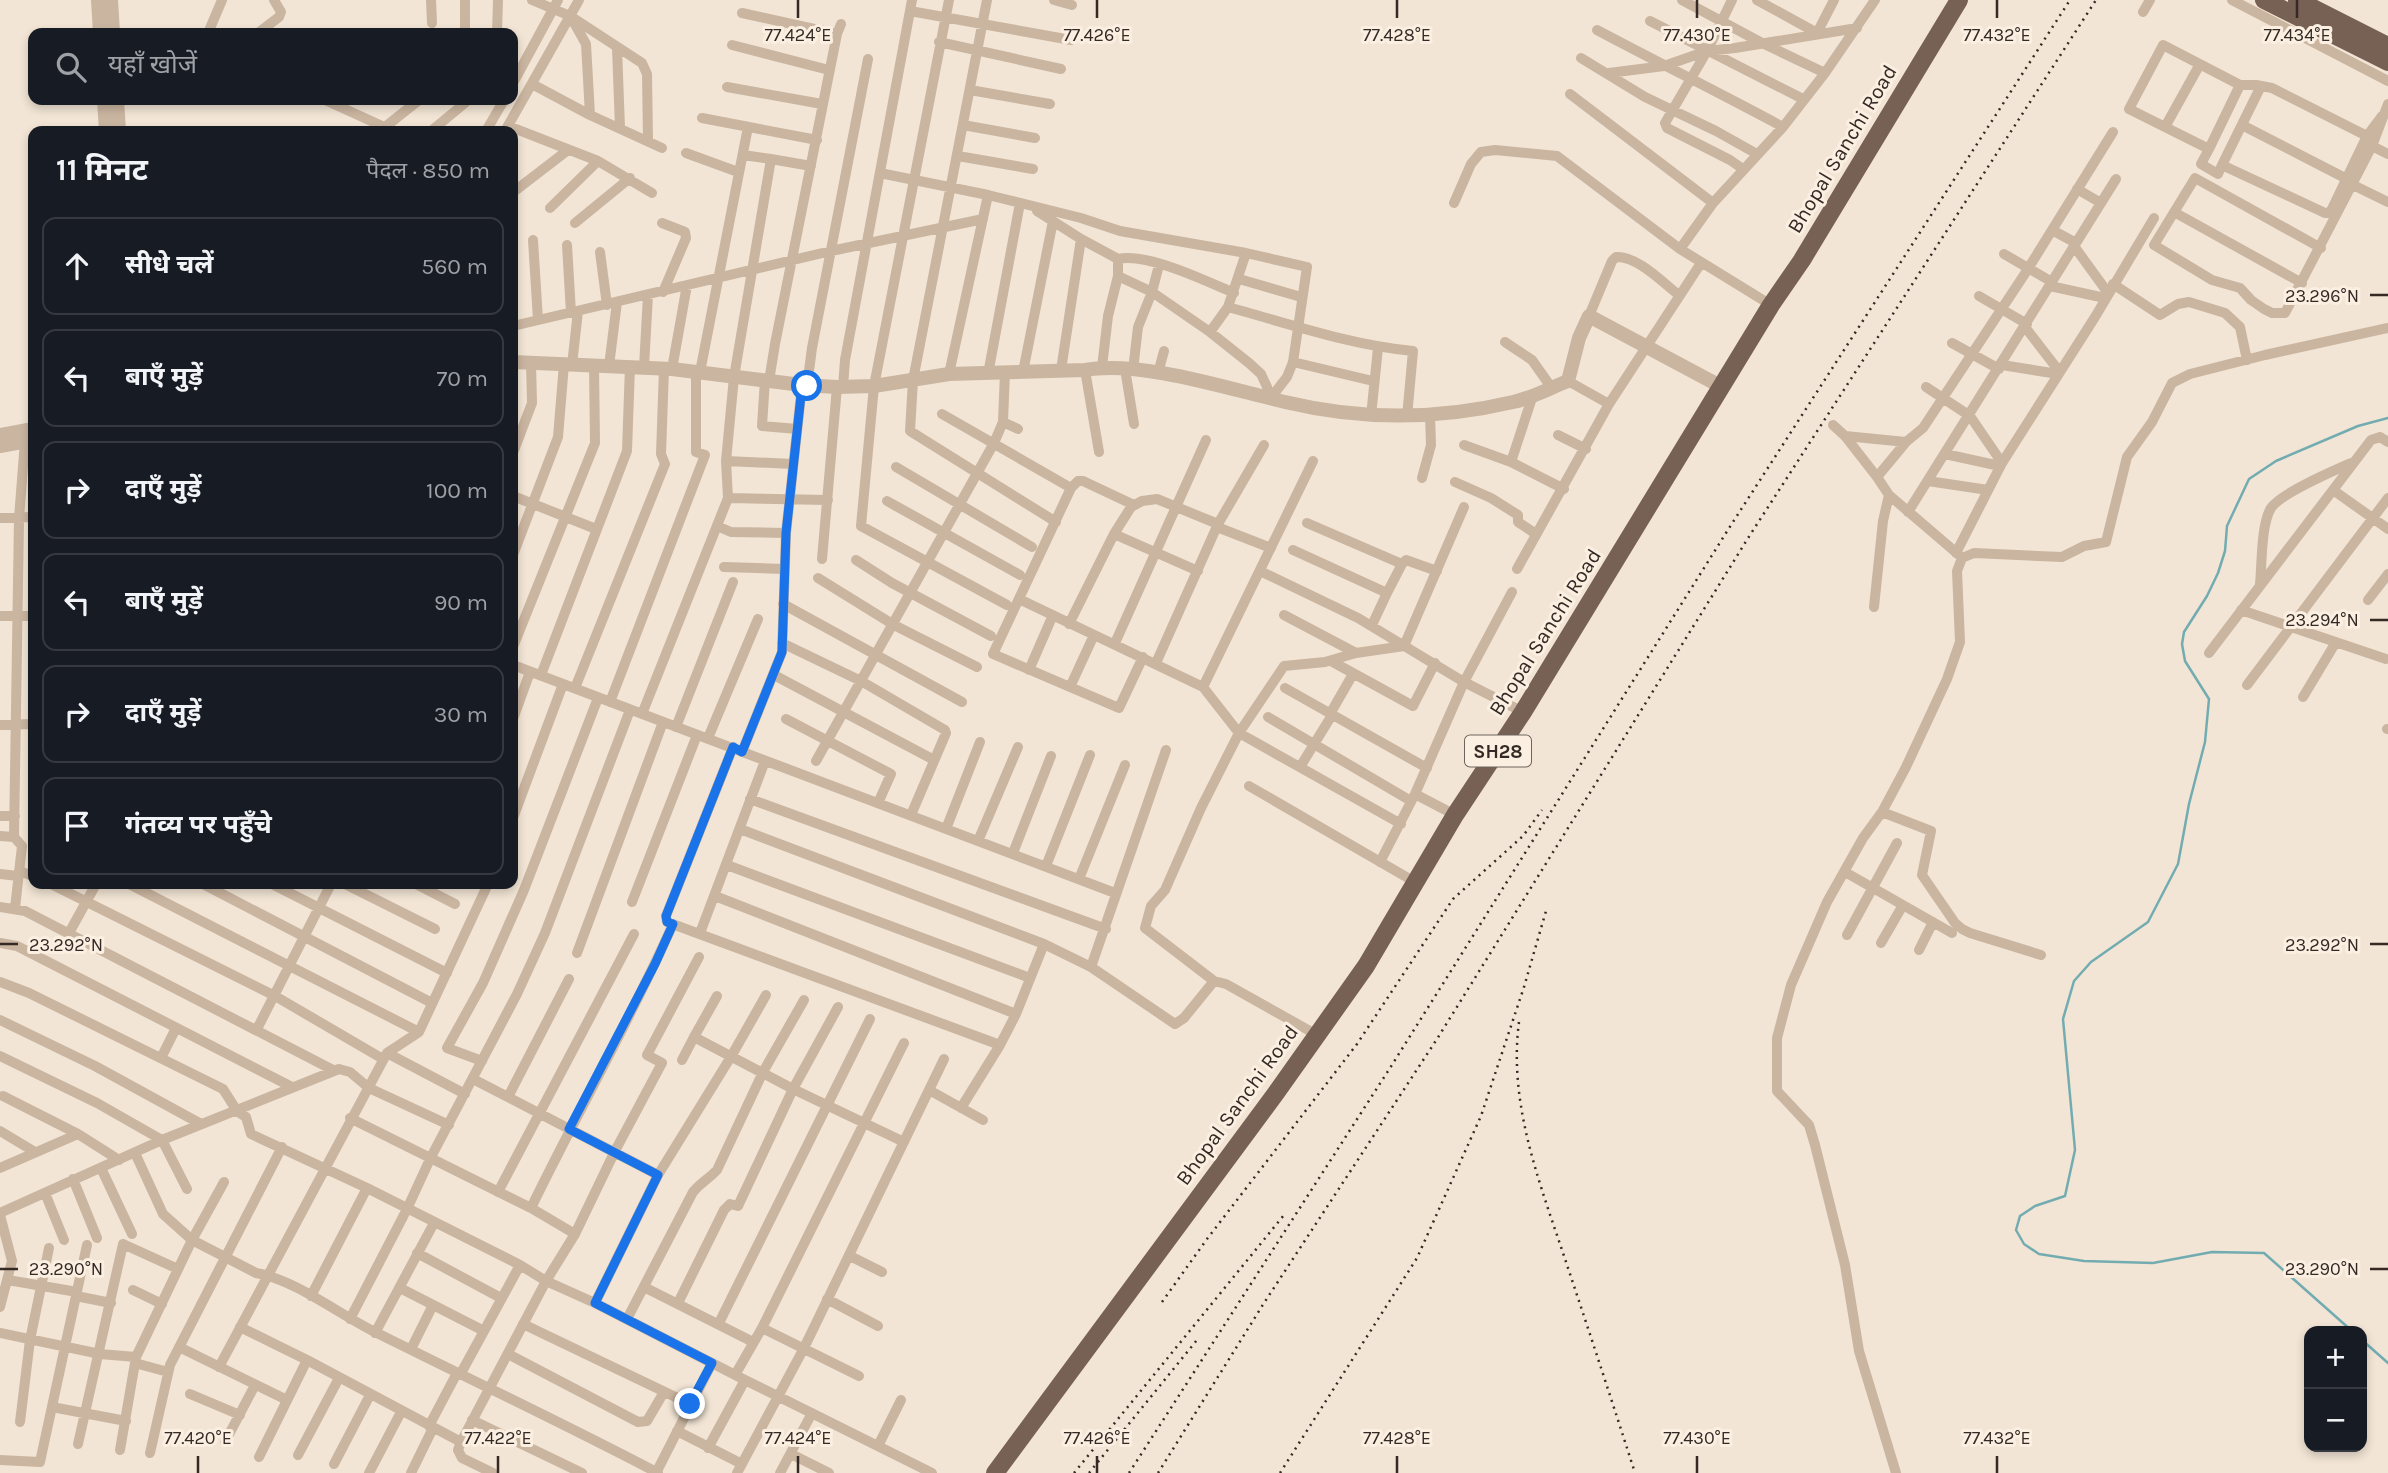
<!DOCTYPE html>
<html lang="hi">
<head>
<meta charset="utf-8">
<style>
	:root { --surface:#171b24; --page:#20242c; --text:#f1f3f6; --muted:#9ea1a6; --line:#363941 }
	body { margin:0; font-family:Karla,"Noto Sans Devanagari",sans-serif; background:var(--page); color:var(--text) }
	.controls { position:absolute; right:21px; bottom:21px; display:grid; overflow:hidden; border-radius:14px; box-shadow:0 4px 10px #0003 }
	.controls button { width:63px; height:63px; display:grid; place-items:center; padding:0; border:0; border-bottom:2px solid var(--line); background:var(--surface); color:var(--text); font:35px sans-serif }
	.stop { position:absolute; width:21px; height:21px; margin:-16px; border:5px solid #1a73e8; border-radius:50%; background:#fff }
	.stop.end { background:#1a73e8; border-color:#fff; box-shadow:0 2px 7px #0008 }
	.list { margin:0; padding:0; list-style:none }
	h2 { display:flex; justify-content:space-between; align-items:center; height:91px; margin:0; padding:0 28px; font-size:30px }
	h2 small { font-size:23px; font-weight:400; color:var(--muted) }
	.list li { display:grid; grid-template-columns:46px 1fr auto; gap:21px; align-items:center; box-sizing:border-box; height:98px; margin:0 14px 14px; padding:0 14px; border:2px solid var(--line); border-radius:14px }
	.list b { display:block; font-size:26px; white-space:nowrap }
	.list em { font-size:23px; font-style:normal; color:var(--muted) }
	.icon { flex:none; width:38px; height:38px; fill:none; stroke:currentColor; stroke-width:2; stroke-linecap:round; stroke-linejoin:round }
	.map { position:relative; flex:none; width:2388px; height:1473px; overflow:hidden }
	.search { position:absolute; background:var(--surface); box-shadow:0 4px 10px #0003; left:28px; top:28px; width:490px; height:77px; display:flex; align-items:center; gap:18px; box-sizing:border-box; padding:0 24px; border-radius:14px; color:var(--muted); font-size:26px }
	.panel { position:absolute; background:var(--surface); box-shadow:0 4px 10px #0003; left:28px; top:126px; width:490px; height:763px; border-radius:14px }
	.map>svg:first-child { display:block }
</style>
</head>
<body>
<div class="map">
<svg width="2388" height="1473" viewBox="0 0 2388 1473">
	<rect width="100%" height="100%" fill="#f2e5d5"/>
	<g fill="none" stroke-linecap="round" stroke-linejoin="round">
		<path stroke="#72acb1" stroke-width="2.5" d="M2352 1331 2264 1253 2212 1252 2153 1263 2084 1261 2039 1254 2024 1244 2016 1230 2020 1216 2035 1206 2065 1196 2075 1150 2063 1019 2074 981 2091 962 2148 922 2178 864 2189 804 2205 742 2209 699 2185 661 2182 644 2184 632 2207 596 2218 573 2225 551 2227 526 2249 479 2276 461 2358 426 2388 418
			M2362 1340 2388 1363"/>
		<path stroke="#cab5a0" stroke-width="10" d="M431 0 432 23
			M532 0 570 16 642 63 647 74 648 141
			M949 0 874 386 861 526 1007 605
			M987 0 913 380 910 431 1056 522
			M1054 0 1072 5
			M1682 0 1762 43 1825 73
			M1732 0 1707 51 1665 123 1667 128 1730 160 1743 169
			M1757 0 1817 33 1834 0
			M2232 0 2388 81
			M910 11 1071 40
			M2143 12 2150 0
			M742 13 837 34
			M572 19 586 44 590 115
			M1650 21 1803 99
			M1597 30C1659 63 1722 94 1783 127
			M208 33 222 0
			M258 33 279 17 281 12 274 0
			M465 33V0
			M497 33 498 0
			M939 42 1061 69
			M732 45 829 70
			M617 48 620 128
			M1581 58 1645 97 1716 131 1757 154
			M1609 73 1664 66 1707 51 1735 48 1857 28
			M513 83 558 0
			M532 84 590 115 662 148
			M727 87 822 104
			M970 90 1050 104
			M1570 94 1713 203
			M325 100 393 131
			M702 118 817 140
			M963 125 1035 138
			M2242 125 2347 179
			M508 126 598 161 652 193
			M385 127 419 100
			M2165 127 2200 64
			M431 131 465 103
			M486 131 504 100
			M505 131 579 0
			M2367 136 2272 88 2256 85H2240L2163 45 2129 109 2209 149 2201 164 2218 174 2222 165 2325 213H2329L2332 209 2367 136 2382 116
			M2372 146 2388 154
			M2209 149 2240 85
			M686 153 738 172
			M958 156 1033 169
			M771 159 811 166
			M2222 165 2261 86
			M880 173 988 195 1081 218 1120 231 1246 253 1307 267 1293 362
			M2353 185 2388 202
			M2077 189 2101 203
			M516 190 568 150
			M1454 203 1471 164 1481 152 1495 150 1557 156 1680 249 1771 305
			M550 208 598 161
			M1037 211 1081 239 1118 259V276L1152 292 1210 332 1249 363 1261 374 1267 387 1270 399
			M2174 212 2302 283
			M575 223 630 178
			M662 223 685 232 686 238 663 292
			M2052 230 2076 243
			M533 240 538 320
			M567 245 571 313
			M2074 246 2108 293
			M2321 248 2195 178 2154 245 2212 280 2240 288 2251 300 2264 309 2272 313H2285L2372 146 2388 104
			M1680 249 1713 203 1783 127 1825 73 1875 0
			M600 252 607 305
			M2004 254 2052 282
			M1118 259C1146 252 1206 281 1234 293
			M1239 279 1301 297
			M2113 284 2160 315 2178 304 2189 302 2225 313 2240 327 2247 360
			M2050 286 2105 298
			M1979 296 2027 324
			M1228 307C1290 324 1350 345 1413 351L1407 417
			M1589 316 1612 261 1616 257C1638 256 1663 283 1679 295
			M513 326 831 251 983 219
			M2025 327 2059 371
			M1210 332 1228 307 1246 253
			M1505 342 1532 360 1551 387
			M1952 343 1999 369
			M572 365 578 311
			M2002 365 2058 374
			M609 366 617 302
			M644 367 648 295
			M1102 367 1108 316 1118 276
			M672 369 687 285
			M1125 369 1134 424
			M1061 370 1081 239
			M1085 370 1099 452
			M1133 370 1138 327 1152 292 1159 265
			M700 372 748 127
			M1023 372 1053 221
			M1158 373 1164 351
			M949 374 988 195
			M988 374 1020 203
			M765 380 762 426 797 429
			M769 381 775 344 837 34 841 24
			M1568 381 1609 404
			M807 386 812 348 868 59
			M843 387 845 360 912 0
			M1926 387 1970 416 2002 463
			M1270 399 1287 377 1293 362 1373 381
			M942 414 1071 488
			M1371 416 1378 348
			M1003 422 1018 429
			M1833 425 1845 436 1877 477 1889 495 1959 555
			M1558 435 1586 449
			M1845 436 1906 442
			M1464 445 1511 462 1564 489
			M513 453 532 403 531 363
			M1945 454 2000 466
			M726 461 793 464
			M1511 462 1533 395
			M896 467 1032 547
			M1877 477 1906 442 1923 428 2026 272 2113 132
			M1422 478 1431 445 1430 415
			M1928 481 1988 490
			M1455 482 1491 498 1518 515V522L1536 534
			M2333 490 2388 529
			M513 496 596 529
			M728 498 828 500
			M887 501 1020 575
			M1134 505 1083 481H1078L1071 488 993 654 1119 708 1143 657
			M1908 512 2116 179
			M0 518 33 517
			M1307 523 1402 564 1387 593
			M717 526 731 532 786 533
			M1217 527 1271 548
			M1114 534 1198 571
			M1293 550 1387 593 1372 625
			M1956 553 2002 463 2095 317 2154 218
			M513 555 558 437 564 364
			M822 559 837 387
			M856 560 892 583 991 636
			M1402 564 1406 560 1437 571
			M724 567 784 569
			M1517 569 1609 404 1701 263
			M1260 571 1358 618 1464 682 1523 712
			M818 578 894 625 977 667
			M2260 584C2262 564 2261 524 2271 508 2281 493 2333 471 2351 463
			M1019 599 1203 687 1239 733 1401 824
			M2368 600 2388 574
			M783 604 962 702
			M1874 607 1883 521 1889 495
			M2241 610 2386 659
			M1284 615 1356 653 1404 646 1464 507
			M0 616H33
			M1069 624 1114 534 1131 507 1142 501 1157 499 1218 524
			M782 643 861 681 945 730 946 733 911 815
			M1115 643 1206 440
			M513 647 595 443 594 366
			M2209 653 2371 440 2380 437 2388 442
			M1331 661 1413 706 1435 663
			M1156 663 1218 524 1264 445
			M513 665 1115 893
			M1029 670 1053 615
			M541 675 627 451 630 366
			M774 675 934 760
			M2247 685 2388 498
			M1070 687 1094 635
			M1203 687 1313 461
			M575 688 665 464 661 454 664 369
			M1285 688 1427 768
			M2303 697 2336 642
			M610 702 705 455 696 452V371
			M642 714 728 498 726 461 734 377 771 159 743 155
			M1330 714 1353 674
			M1268 717 1411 801
			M513 719 530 672
			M786 719 891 774 878 803
			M0 725 33 724
			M676 727 733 582
			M2387 729H2388
			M708 738 758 619
			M733 747 666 916 667 922 1000 1045 1016 1014 1044 944 1091 967 1175 1024 1184 1018 1214 981 1226 984 1317 1035
			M742 752 782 652 786 533 802 385
			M816 761 994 443 1003 422 1005 372
			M1300 767 1332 715
			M1249 786 1415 882
			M1415 794 1455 815
			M750 799 1106 929
			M1882 812 1931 831 1922 875 1955 923 1962 929 1970 933 2041 955
			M0 816H15
			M513 818 563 684
			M740 829 1044 944
			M946 829 980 742
			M0 836 14 837
			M978 841 1018 747
			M1013 853 1051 756
			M1380 862 1415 794 1464 682 1512 592
			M727 865 1030 978
			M1046 866 1090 755
			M19 871 33 876
			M1845 872 1952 933
			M0 874 18 876
			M1079 879 1125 765
			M51 884 275 996 383 1059
			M129 884 419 1032
			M203 884 432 1003
			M272 884 447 973
			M345 884 435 929
			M416 884 455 904
			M715 896 1016 1014
			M632 902 697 735
			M0 907 25 911 333 1070
			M15 908 22 846 14 837 19 518 25 441
			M69 933 96 884
			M700 933 765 761
			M1847 935 1897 843
			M0 943 17 946 292 1087
			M1881 943 1903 905
			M1919 950 1933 922
			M577 953 663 722
			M1091 967 1166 750
			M1214 981 1145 928 1151 906 1165 890 1201 808 1239 733 1284 666 1325 662 1356 653
			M0 982 29 993 223 1089 237 1111 246 1117 251 1134 367 1188 520 1265 546 1281 595 1303 745 1380 932 1473
			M0 1020 95 1066 201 1124
			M257 1029 331 884
			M694 1037 717 996
			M387 1053 465 1094
			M0 1056 97 1103 162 1140 187 1189
			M161 1058 176 1028
			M682 1060 694 1037 793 1089 904 1142
			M482 1061 447 1048 483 983 524 890 598 698
			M473 1079 658 1175
			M929 1090 983 1120
			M3 1096 78 1134 119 1160
			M508 1097 569 979
			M961 1108 1000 1045
			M350 1118 531 1208 575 1234
			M0 1131 35 1152
			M135 1153 163 1214 192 1240 256 1273C294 1279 340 1315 375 1332 469 1379 565 1424 658 1473
			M0 1168 78 1134
			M101 1168 132 1234
			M73 1179 97 1238
			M498 1192 634 934
			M45 1193 64 1240
			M531 1208C577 1113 630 1021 673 924
			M0 1213 162 1140 339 1069 350 1072 369 1088 449 1125
			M0 1215 12 1261 0 1307
			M417 1253 501 1298
			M850 1256 882 1272
			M8 1280 77 1292
			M644 1287 753 1342
			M400 1288 484 1331
			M133 1290 162 1304
			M76 1296 111 1303
			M311 1296 367 1188
			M827 1299 878 1326
			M595 1303 658 1175 732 1055 766 995
			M678 1303 724 1210 730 1204 738 1206 793 1089 838 1007
			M350 1319 407 1209 431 1157 517 994 545 933 630 710
			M627 1319 693 1192C702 1181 708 1180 717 1170L763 1072 804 1000
			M719 1323 870 1019
			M523 1324 690 1404
			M240 1327 307 1360
			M762 1328 859 1376
			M0 1333 100 1354 136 1357 120 1450
			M375 1333 434 1223
			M179 1347 287 1400
			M411 1349 433 1305
			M508 1354 638 1422 647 1421 664 1392
			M136 1357 192 1240 224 1182
			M135 1363 168 1372
			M219 1367 387 1053 419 1032 488 884
			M460 1375 520 1265
			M735 1375 762 1328 904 1043
			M190 1394 240 1415
			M52 1407 126 1421
			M472 1420 582 1473
			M20 1422 30 1340 49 1248
			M429 1426 457 1373
			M677 1431 742 1464
			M225 1442 255 1385
			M78 1444 123 1244 178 1269
			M878 1446 901 1400
			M708 1448 745 1380
			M150 1453 170 1365 282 1147
			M791 1454 829 1473
			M298 1455 339 1378
			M259 1457 307 1360 461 1442
			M0 1460 40 1462 87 1245
			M334 1464 370 1395
			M369 1473 401 1412
			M411 1473 433 1428
			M493 1473 462 1458 458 1450 461 1442 546 1281 575 1234 615 1151 662 1063 647 1055 699 957
			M656 1473 712 1363
			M737 1473 804 1348 944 1059
			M780 1473 812 1413
			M1896 1473 1859 1351 1845 1265 1815 1145 1809 1125 1777 1091V1038L1791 985 1827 902 1863 838 1882 812 1906 767 1947 679 1960 642 1957 571 1962 558 1974 553 2062 557 2084 546 2106 542 2127 457 2152 422 2172 383 2190 374 2265 355 2388 328"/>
		<path stroke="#cab5a0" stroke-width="14" d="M98 0 100 33
			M111 0 113 33
			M104 100 106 131
			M117 100 119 131
			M513 362 672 369 802 385 837 387 874 386 949 374 1085 370C1140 360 1229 389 1285 402 1360 420 1437 420 1513 402 1532 398 1550 388 1568 381L1579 338 1589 316 1722 387
			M0 435 33 429
			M0 446 33 440"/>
		<path stroke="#776054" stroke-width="18" d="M2264 0 2388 62
			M2297 0 2388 46
			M995 1473 1276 1093 1366 966 1455 815 1523 712 1771 305 1802 260 1959 0"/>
		<path stroke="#342924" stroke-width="2.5" stroke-dasharray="2 5" stroke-linecap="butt" d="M1519 1022C1508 1106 1541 1186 1567 1265 1590 1334 1613 1404 1635 1473
			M1162 1302 1207 1239 1357 1044 1453 899 1523 836 1542 810
			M1074 1473 1284 1215
			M1089 1473 1197 1340
			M1129 1473 1390 1068 1731 525 2070 0
			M1158 1473 1264 1303 1437 1039 1750 535 2096 0
			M1280 1473 1417 1258 1481 1116 1524 987 1546 911"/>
	</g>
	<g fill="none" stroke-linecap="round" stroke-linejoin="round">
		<path stroke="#1a73e8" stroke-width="9" d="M690 1404 712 1363 595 1303 658 1175 569 1129 655 964 673 924 667 922 666 916 733 747 742 752 782 652 786 533 802 386H807"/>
	</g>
	<path fill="none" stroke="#342924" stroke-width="2.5" d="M798 0V18M1097 0V18M1397 0V18M1697 0V18M1997 0V18M2297 0V18M2370 295H2388M2370 620H2388M0 944H18M2370 944H2388M0 1269H18M2370 1269H2388M198 1456V1473M498 1456V1473M798 1456V1473M1097 1456V1473M1397 1456V1473M1697 1456V1473M1997 1456V1473"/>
	<g text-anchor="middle" stroke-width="6" stroke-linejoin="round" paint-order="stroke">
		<rect fill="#faefe1" stroke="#6f645d" stroke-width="2" x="1465" y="735.5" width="66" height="31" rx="5"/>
		<g font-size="19" font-weight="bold" fill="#342924">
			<text x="1498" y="758">SH28</text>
		</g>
		<g font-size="21" fill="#342924" stroke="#faefe1">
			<text transform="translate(1842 149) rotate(-59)" y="7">Bhopal Sanchi Road</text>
			<text transform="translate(1545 632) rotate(-58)" y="7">Bhopal Sanchi Road</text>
			<text transform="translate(1237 1105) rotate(-54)" y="7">Bhopal Sanchi Road</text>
		</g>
	</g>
	<g font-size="18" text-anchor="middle" fill="#342924" stroke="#faefe1" stroke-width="6" stroke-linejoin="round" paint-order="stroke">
		<text x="798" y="41">77.424°E</text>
		<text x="1097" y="41">77.426°E</text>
		<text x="1397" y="41">77.428°E</text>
		<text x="1697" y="41">77.430°E</text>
		<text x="1997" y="41">77.432°E</text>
		<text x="2297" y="41">77.434°E</text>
		<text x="2322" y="302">23.296°N</text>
		<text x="2322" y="626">23.294°N</text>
		<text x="66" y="951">23.292°N</text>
		<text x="2322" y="951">23.292°N</text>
		<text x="66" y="1275">23.290°N</text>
		<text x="2322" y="1275">23.290°N</text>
		<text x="198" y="1444">77.420°E</text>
		<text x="498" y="1444">77.422°E</text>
		<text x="798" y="1444">77.424°E</text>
		<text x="1097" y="1444">77.426°E</text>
		<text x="1397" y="1444">77.428°E</text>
		<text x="1697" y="1444">77.430°E</text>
		<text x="1997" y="1444">77.432°E</text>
	</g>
</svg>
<div class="controls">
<button>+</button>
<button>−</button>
</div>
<div class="stop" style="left:807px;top:386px"></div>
<div class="stop end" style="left:690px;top:1404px"></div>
<div class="search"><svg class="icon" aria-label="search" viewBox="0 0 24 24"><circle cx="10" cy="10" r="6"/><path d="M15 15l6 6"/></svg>यहाँ खोजें</div>
<section class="panel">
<h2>11 मिनट<small>पैदल · 850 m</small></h2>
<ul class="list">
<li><svg class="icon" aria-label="ahead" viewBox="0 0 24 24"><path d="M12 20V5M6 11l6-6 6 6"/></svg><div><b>सीधे चलें</b></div><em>560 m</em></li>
<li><svg class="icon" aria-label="left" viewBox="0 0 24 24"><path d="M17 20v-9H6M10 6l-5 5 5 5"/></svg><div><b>बाएँ मुड़ें</b></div><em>70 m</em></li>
<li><svg class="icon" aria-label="right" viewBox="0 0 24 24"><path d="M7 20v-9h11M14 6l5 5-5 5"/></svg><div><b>दाएँ मुड़ें</b></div><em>100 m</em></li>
<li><svg class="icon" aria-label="left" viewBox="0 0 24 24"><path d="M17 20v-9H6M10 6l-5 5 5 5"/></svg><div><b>बाएँ मुड़ें</b></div><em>90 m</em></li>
<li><svg class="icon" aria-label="right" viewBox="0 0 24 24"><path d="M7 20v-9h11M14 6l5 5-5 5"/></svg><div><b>दाएँ मुड़ें</b></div><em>30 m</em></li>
<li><svg class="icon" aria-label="arrive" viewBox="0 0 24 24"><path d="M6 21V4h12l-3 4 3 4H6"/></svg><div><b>गंतव्य पर पहुँचे</b></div></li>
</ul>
</section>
</div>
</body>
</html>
